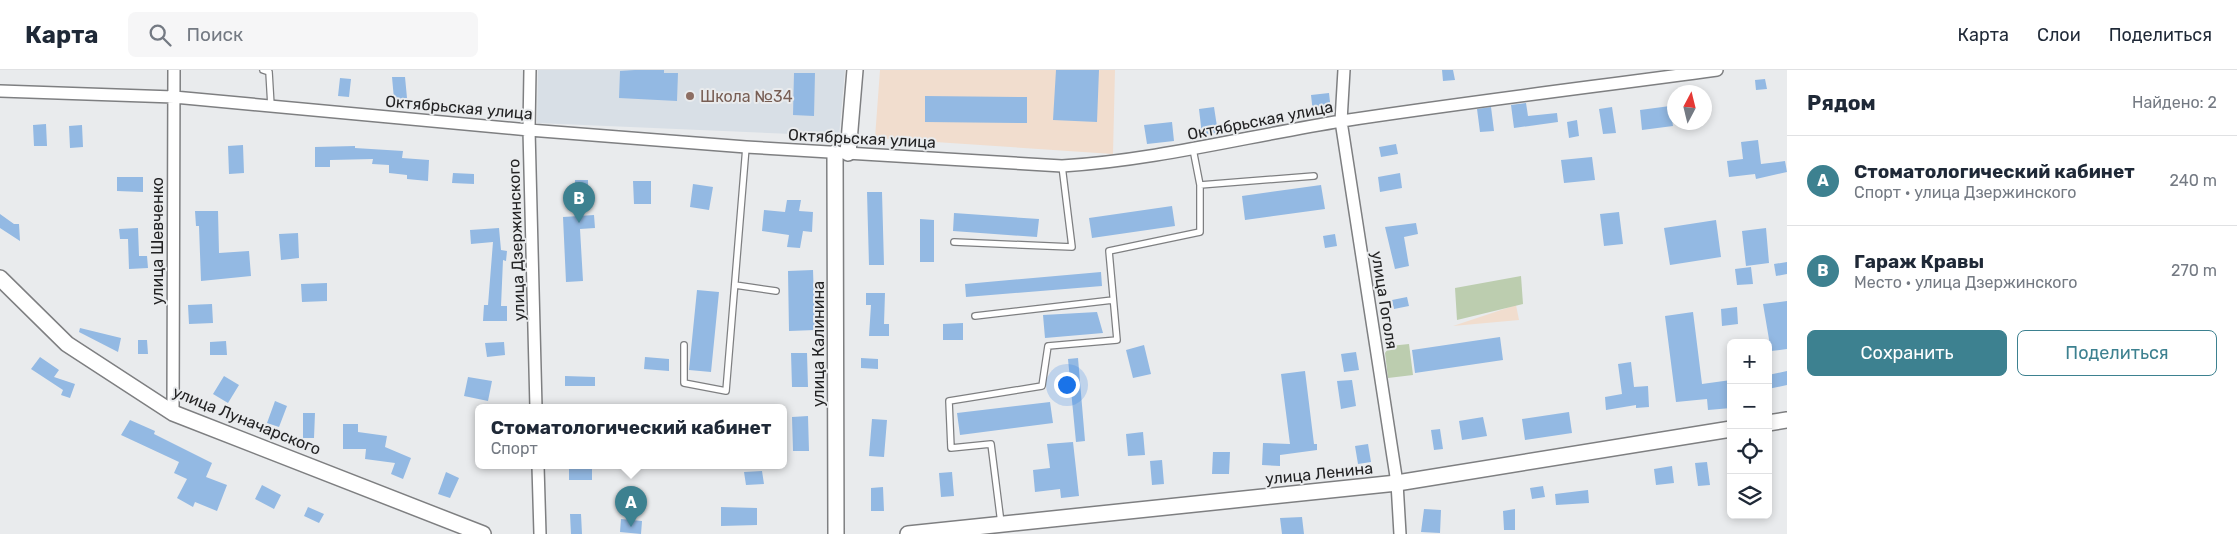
<!DOCTYPE html>
<html lang="ru">
<head>
<meta charset="utf-8">
<style>
	:root { --surface:#fff; --page:#f6f6f7; --text:#1f2937; --muted:#747a83; --line:#e0e1e3; --accent:#3d8190 }
	body { margin:0; font-family:Rubik,sans-serif; background:var(--page); color:var(--text) }
	.controls { position:absolute; right:15px; bottom:15px; display:grid; overflow:hidden; border-radius:8px; box-shadow:0 2px 8px #0003 }
	.controls button { width:45px; height:45px; display:grid; place-items:center; padding:0; border:0; border-bottom:1px solid var(--line); background:var(--surface); color:var(--text); font:25px sans-serif }
	.compass { position:absolute; left:1667px; top:15px; width:45px; height:45px; border-radius:50%; background:var(--surface); box-shadow:0 2px 8px #0003; rotate:7deg }
	.you { position:absolute; left:1066px; top:314px; width:18px; height:18px; margin:-12px; border:4px solid #fff; border-radius:50%; background:#1a73e8; box-shadow:0 0 0 8px #1a73e833 }
	.badge { display:grid; place-items:center; width:32px; height:32px; border-radius:50%; background:var(--accent); color:#fff; font-size:16px; font-weight:700 }
	.pin { position:absolute; translate:-50% -41px; filter:drop-shadow(0 1px 2px #0008) }
	.pin::after { content:''; position:absolute; top:26px; width:18px; height:15px; background:inherit; clip-path:polygon(0 0,100% 0,50% 100%) }
	.popup { position:absolute; left:475px; top:334px; width:312px; height:65px; box-sizing:border-box; display:grid; place-content:center; border-radius:8px; background:var(--surface); filter:drop-shadow(0 1px 4px #0005); font-size:16px; white-space:nowrap; color:var(--muted) }
	.popup b { font-size:19px; color:var(--text) }
	.popup::after { content:''; position:absolute; left:50%; top:100%; margin-left:-10px; border:10px solid transparent; border-top-color:var(--surface) }
	.list { margin:0; padding:0; list-style:none }
	h2 { display:flex; justify-content:space-between; align-items:center; height:65px; margin:0; padding:0 20px; font-size:21px }
	h2 small { font-size:16px; font-weight:400; color:var(--muted) }
	.list li { display:grid; grid-template-columns:32px 1fr auto; gap:15px; align-items:center; box-sizing:border-box; height:90px; padding:0 20px; border-top:1px solid var(--line) }
	.list b { display:block; font-size:19px; white-space:nowrap }
	.list p { margin:0; font-size:16px; white-space:nowrap; color:var(--muted) }
	.list em { font-size:16px; font-style:normal; color:var(--muted) }
	.actions { display:flex; gap:10px; padding:15px 20px }
	.actions a { flex:1; padding:11px 0; border:1px solid var(--accent); border-radius:8px; text-align:center; font-size:18px; color:var(--accent) }
	.actions .main { background:var(--accent); color:#fff }
	.icon { flex:none; width:28px; height:28px; fill:none; stroke:currentColor; stroke-width:2; stroke-linecap:round; stroke-linejoin:round }
	.map { position:relative; flex:none; width:1787px; height:464px; overflow:hidden }
	header { display:flex; align-items:center; gap:30px; box-sizing:border-box; height:70px; padding:0 25px; background:var(--surface); border-bottom:1px solid var(--line) }
	header strong { font-size:24px }
	nav { display:flex; gap:28px; margin-inline-start:auto; font-size:18px }
	.search { width:350px; height:45px; background:var(--page); display:flex; align-items:center; gap:12px; box-sizing:border-box; padding:0 18px; border-radius:8px; color:var(--muted); font-size:19px }
	main { display:flex }
	aside { flex:1; background:var(--surface) }
	.map>svg:first-child { display:block }
</style>
</head>
<body>
<header>
<strong>Карта</strong>
<div class="search"><svg class="icon" aria-label="search" viewBox="0 0 24 24"><circle cx="10" cy="10" r="6"/><path d="M15 15l6 6"/></svg>Поиск</div>
<nav><a>Карта</a><a>Слои</a><a>Поделиться</a></nav>
</header>
<main>
<div class="map">
<svg width="1787" height="464" viewBox="0 0 1787 464">
	<rect width="100%" height="100%" fill="#e9ebed"/>
	<path fill="#d8dfe6" d="M538 0H845L839 66 537 53Z"/>
	<path fill="#f1ddce" d="M880 0H1115L1113 84 875 68Z
		M1516 235 1519 250 1453 256Z"/>
	<path fill="#bccdaf" d="M1521 206 1523 234 1457 250 1455 218Z
		M1409 274 1413 305 1388 308 1385 283 1390 276Z"/>
	<path fill="#93b9e3" d="M635 0H664V3H678L677 31 619 28 620 1Z
		M1056 0H1099L1097 52 1053 50Z
		M1442 0H1453L1455 10 1443 11Z
		M794 3H815L814 46 793 45Z
		M392 7H405L407 28 394 29Z
		M340 8 351 9 349 27 338 26Z
		M1765 9 1767 19 1756 20 1755 10Z
		M1329 23 1331 41 1313 43 1311 25Z
		M925 26 1027 27V53L925 52Z
		M1526 33 1528 46 1557 43 1558 52 1514 58 1511 35Z
		M1670 36 1673 56 1642 60 1640 40Z
		M1214 37 1218 63 1202 65 1199 39Z
		M1491 37 1494 61 1480 62 1477 39Z
		M1612 37 1616 63 1603 64 1599 39Z
		M1577 50 1579 66 1569 68 1567 52Z
		M1172 52 1174 71 1147 74 1144 55Z
		M46 54 47 76H34L33 55Z
		M82 55 83 77 70 78 69 56Z
		M1758 70 1761 94 1785 91 1787 102 1756 109 1755 104 1729 107 1727 91 1743 89 1741 72Z
		M1396 74 1398 84 1381 87 1379 77Z
		M243 75 244 103 229 104 228 76Z
		M355 76V78L403 81 402 88 429 90 428 111 407 109V105L389 103V95L372 94 373 89 330 90V97H315V77Z
		M1592 87 1595 110 1564 113 1561 90Z
		M453 103 474 104V114L452 113Z
		M1400 103 1402 118 1380 122 1378 107Z
		M117 107H143V122L117 121Z
		M575 110H588V128H575Z
		M633 111H651V134H634Z
		M693 114 713 117 709 140 690 137Z
		M1321 115 1325 139 1245 150 1242 126Z
		M867 122H882L884 195H869Z
		M787 130H801L799 141 813 142 812 162 803 161 800 178 787 177 789 165 762 161 764 140 785 142Z
		M1172 136 1175 156 1092 168 1089 148Z
		M195 141H218L219 183 249 181 251 206 201 211 199 156H196Z
		M1619 142 1623 174 1604 176 1600 144Z
		M954 143 1039 149 1037 167 953 161Z
		M0 144 14 154H19L20 171 0 158Z
		M594 145 595 158 580 159 583 211 566 212 563 147Z
		M920 149 934 150V192H920Z
		M1716 150 1721 187 1670 195 1664 158Z
		M1416 153 1418 164 1404 167 1409 196 1395 199 1385 157Z
		M138 158 139 186H147L148 198 129 199 128 169H120L119 159Z
		M499 158 501 180 507 181 506 191 503 190 501 236H507V251H483L484 235H488L493 172 471 174 470 160Z
		M1766 158 1769 193 1746 196 1742 161Z
		M298 163 299 188 281 190 279 164Z
		M1335 164 1337 176 1325 178 1323 166Z
		M1787 192V204L1776 206 1774 194Z
		M1751 197 1753 214 1737 215 1735 199Z
		M813 200 815 260 789 261 788 201Z
		M1101 202 1102 216 966 227 965 214Z
		M327 213V231L302 232 301 214Z
		M697 220 719 222 711 302 689 300Z
		M866 223H885L884 254H889V266H869L871 235H866Z
		M1407 227 1409 236 1394 239 1392 230Z
		M1787 231V279L1771 281 1763 234Z
		M212 234 213 253 189 254 188 235Z
		M1737 237 1738 254 1722 256 1721 239Z
		M1097 242 1103 263 1045 268 1043 245Z
		M1693 242 1702 314 1731 310V338L1708 340 1707 329 1676 332 1665 246Z
		M963 253V270H943V254Z
		M80 258 121 268 118 282 79 262Z
		M1500 267 1503 290 1415 303 1412 280Z
		M138 270H147L148 284H138Z
		M226 271 227 285H210V272Z
		M504 272 505 285 487 287 485 273Z
		M1144 275 1151 304 1133 308 1126 280Z
		M1356 282 1359 300 1344 302 1341 284Z
		M791 283H807L808 317H792Z
		M40 287 59 300 54 307 75 314 70 328 61 325 63 320 31 299Z
		M645 287 669 289V301L644 299Z
		M861 288 878 289V299L861 298Z
		M1078 288 1085 371 1076 372 1068 289Z
		M1631 292 1634 317 1648 316 1649 337 1636 338V335L1606 340 1605 327 1622 324 1618 294Z
		M1305 301 1314 374H1317V380L1280 385V396L1262 395 1263 373 1290 374 1281 304Z
		M1787 301V315L1768 319V305Z
		M224 306 239 315 228 333 213 324Z
		M565 306 595 307V316H565Z
		M468 307 492 311 488 331 464 326Z
		M1352 310 1356 336 1341 339 1337 311Z
		M275 331 287 336 279 357 267 353Z
		M1050 332 1053 353 960 365 957 343Z
		M1569 342 1572 363 1525 370 1522 349Z
		M303 343H315L314 368H303Z
		M808 346 809 381H793L792 347Z
		M1483 347 1487 366 1462 370 1459 351Z
		M872 349 887 350 884 387 869 386Z
		M130 350 155 361 154 364 212 393 206 407 227 415 217 441 195 432 193 437 177 428 187 409 174 403 179 392 121 365Z
		M343 354H358V362L387 366 385 377 411 388 403 409 391 404 395 393 365 389 366 379H343Z
		M1440 359 1443 379 1434 380 1431 360Z
		M1143 362 1145 385 1128 386 1126 364Z
		M1073 372 1079 426 1061 428 1060 419 1035 422 1033 400 1050 398 1047 374Z
		M1368 374 1371 392 1358 394 1355 376Z
		M1213 382H1230L1229 404H1212Z
		M1162 390 1164 414 1152 415 1150 391Z
		M1707 392 1710 415 1698 416 1695 393Z
		M1672 396 1674 413 1656 415 1654 399Z
		M569 397H592V410H569Z
		M762 401 764 414 746 415 744 402Z
		M446 402 459 408 450 428 438 424Z
		M952 402 954 426 941 427 939 403Z
		M262 415 281 425 274 439 255 429Z
		M1543 416 1545 427 1532 429 1530 418Z
		M883 417 884 441H871V418Z
		M1588 420 1589 433 1556 435 1555 424Z
		M308 437 324 444 319 453 304 446Z
		M721 437 757 438V455L721 456Z
		M1424 439 1441 440 1440 463 1421 462Z
		M1515 439V460H1504L1503 441Z
		M570 444H581L582 464H571Z
		M1302 447 1304 464H1282L1280 448Z
		M621 449 642 451 641 464 620 462Z"/>
	<g fill="none" stroke-linecap="round" stroke-linejoin="round">
		<defs>
			<path id="service" d="M263 0 269 2 271 36
				M1200 115 1314 106
				M954 172 1072 177 1062 96
				M735 215 776 221
				M975 246 1113 230
				M684 275V313L726 321 746 77
				M1001 453 991 374 951 378 949 331 1042 316 1048 276 1117 270 1109 181 1200 162V115L1193 79"/>
			<path id="minor" d="M530 0 529 60 536 338
				M1344 0 1341 51 1397 413 1400 464
				M0 21 174 27 529 60 746 77 1062 96C1157 90 1248 66 1342 51 1467 32 1592 17 1717 0
				M173 343 174 0
				M538 396 540 464"/>
			<path id="tertiary" d="M835 83 836 464
				M848 83 855 0
				M0 208 67 274 173 343 483 464
				M1768 353 1787 350
				M908 464 1397 413 1731 359"/>
		</defs>
		<use href="#service" stroke="#7e7f81" stroke-width="8"/>
		<use href="#minor" stroke="#7e7f81" stroke-width="14"/>
		<use href="#tertiary" stroke="#7e7f81" stroke-width="18"/>
		<use href="#service" stroke="#fff" stroke-width="5.5"/>
		<use href="#minor" stroke="#fff" stroke-width="11"/>
		<use href="#tertiary" stroke="#fff" stroke-width="15"/>
	</g>
	<circle fill="#8d6e63" stroke="#e9ebed" stroke-width="2" cx="690" cy="26" r="5"/>
	<g text-anchor="middle" stroke-width="4" stroke-linejoin="round" paint-order="stroke">
		<g font-size="16" fill="#785e54" stroke="#e9ebed" text-anchor="start">
			<text x="700" y="32">Школа №34</text>
		</g>
		<g font-size="16" fill="#232324" stroke="#e9ebed">
			<text transform="translate(459 37) rotate(5)" y="6">Октябрьская улица</text>
			<text transform="translate(1260 50) rotate(-11)" y="6">Октябрьская улица</text>
			<text transform="translate(862 68) rotate(3)" y="6">Октябрьская улица</text>
			<text transform="translate(516 170) rotate(-92)" y="6">улица Дзержинского</text>
			<text transform="translate(157 171) rotate(-90)" y="6">улица Шевченко</text>
			<text transform="translate(1385 230) rotate(81)" y="6">улица Гоголя</text>
			<text transform="translate(818 274) rotate(-90)" y="6">улица Калинина</text>
			<text transform="translate(247 350) rotate(22)" y="6">улица Луначарского</text>
			<text transform="translate(1319 403) rotate(-6)" y="6">улица Ленина</text>
		</g>
	</g>
</svg>
<div class="controls">
<button>+</button>
<button>−</button>
<button><svg class="icon" aria-label="locate" viewBox="0 0 24 24"><circle cx="12" cy="12" r="6"/><path d="M12 2v4M12 18v4M2 12h4M18 12h4"/></svg></button>
<button><svg class="icon" aria-label="layers" viewBox="0 0 24 24"><path d="M12 4l9 5-9 5-9-5zM3 14l9 5 9-5"/></svg></button>
</div>
<svg class="compass" viewBox="-18 -18 36 36"><path d="M0-13l5 13h-10z" fill="#e53935"/><path d="M0 13l5-13h-10z" fill="#747a83"/></svg>
<div class="you"></div>
<div class="pin badge" style="left:631px;top:457px">A</div>
<div class="popup"><b>Стоматологический кабинет</b>Спорт</div>
<div class="pin badge" style="left:579px;top:153px">B</div>
</div>
<aside>
<h2>Рядом<small>Найдено: 2</small></h2>
<ul class="list">
<li><span class="badge">A</span><div><b>Стоматологический кабинет</b><p>Спорт · улица Дзержинского</p></div><em>240 m</em></li>
<li><span class="badge">B</span><div><b>Гараж Кравы</b><p>Место · улица Дзержинского</p></div><em>270 m</em></li>
</ul>
<div class="actions"><a class="main">Сохранить</a><a>Поделиться</a></div>
</aside>
</main>
</body>
</html>
